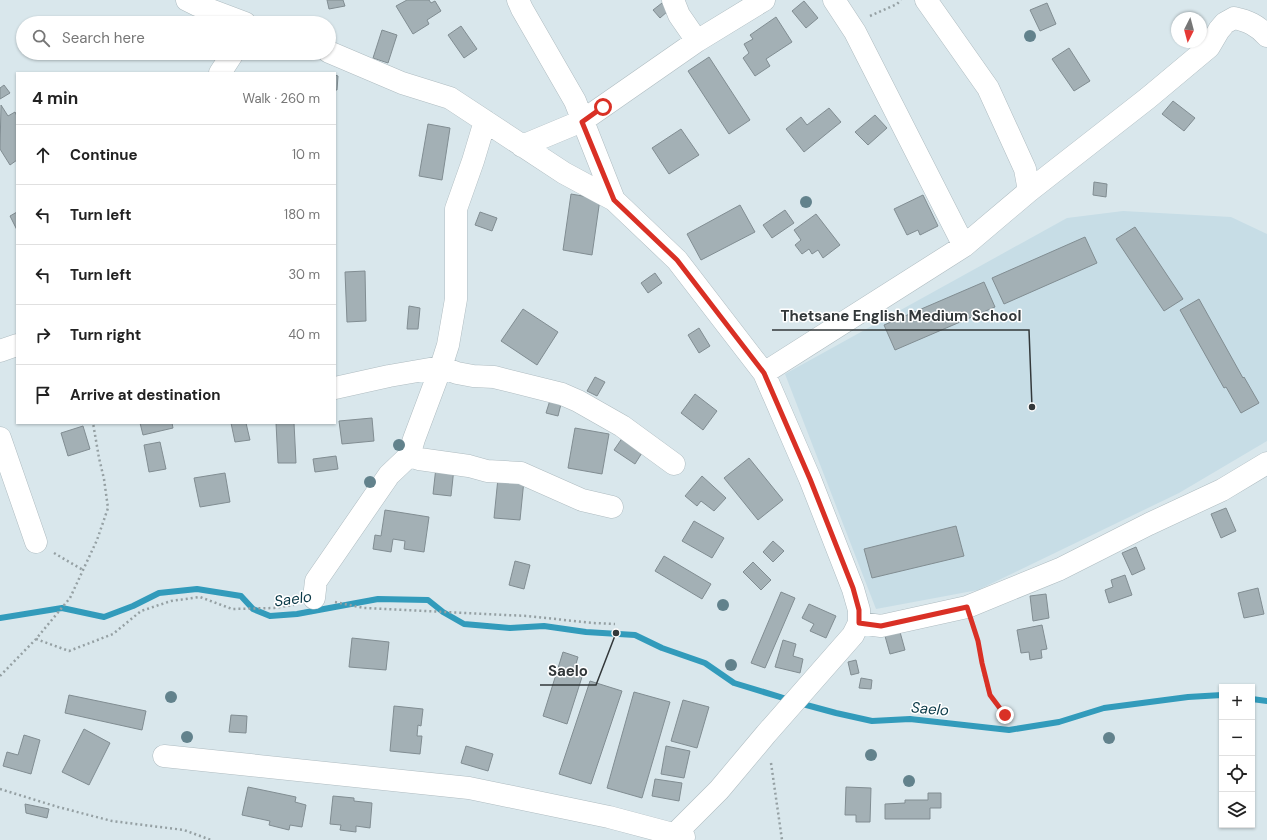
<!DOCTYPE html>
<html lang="en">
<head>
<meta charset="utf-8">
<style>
	:root { --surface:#fff; --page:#f2f2f2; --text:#222; --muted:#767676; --line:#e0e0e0 }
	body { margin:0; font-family:"DM Sans",sans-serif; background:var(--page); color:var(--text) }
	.controls { position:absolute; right:12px; bottom:12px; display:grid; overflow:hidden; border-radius:0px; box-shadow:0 1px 3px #0004 }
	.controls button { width:36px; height:36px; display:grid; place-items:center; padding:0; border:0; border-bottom:1px solid var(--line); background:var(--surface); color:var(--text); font:20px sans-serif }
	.compass { position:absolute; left:1171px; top:12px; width:36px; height:36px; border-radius:50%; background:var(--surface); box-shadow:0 1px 3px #0004; rotate:186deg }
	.stop { position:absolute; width:12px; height:12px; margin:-9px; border:3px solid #d93025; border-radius:50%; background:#fff }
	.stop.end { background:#d93025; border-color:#fff; box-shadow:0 1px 4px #0008 }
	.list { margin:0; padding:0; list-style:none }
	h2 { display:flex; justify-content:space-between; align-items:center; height:52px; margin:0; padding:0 16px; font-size:17px }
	h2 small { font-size:13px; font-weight:400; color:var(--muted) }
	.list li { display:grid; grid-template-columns:26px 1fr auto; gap:12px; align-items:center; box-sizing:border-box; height:60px; padding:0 16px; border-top:1px solid var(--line) }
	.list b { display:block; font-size:15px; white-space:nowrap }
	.list em { font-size:13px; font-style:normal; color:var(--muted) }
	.icon { flex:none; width:22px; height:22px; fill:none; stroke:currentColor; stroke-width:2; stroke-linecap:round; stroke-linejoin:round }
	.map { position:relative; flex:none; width:1267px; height:840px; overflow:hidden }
	.search { position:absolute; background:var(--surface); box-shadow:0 1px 3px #0004; left:16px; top:16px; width:320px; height:44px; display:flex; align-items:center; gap:10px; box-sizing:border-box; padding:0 14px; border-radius:22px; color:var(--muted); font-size:15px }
	.panel { position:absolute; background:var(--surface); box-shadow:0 1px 3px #0004; left:16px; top:72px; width:320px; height:352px; border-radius:0px }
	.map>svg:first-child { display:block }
</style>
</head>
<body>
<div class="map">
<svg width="1267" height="840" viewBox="0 0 1267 840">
	<rect width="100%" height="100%" fill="#d9e7ec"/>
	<path fill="#c7dde6" d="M1123 211 1231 217 1267 234V441L1179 493 978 590 876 609 785 374 1067 218Z"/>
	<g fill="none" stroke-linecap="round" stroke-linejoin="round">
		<path stroke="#329bbb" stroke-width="6" d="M0 618 62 608 104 617 133 606 159 593 197 589 241 596 253 609 270 616 297 614 378 599 428 600 443 612 464 624 510 628 544 626 586 632 635 635 662 648 705 663 734 683 790 700
			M1252 699 1267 701
			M799 703 836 713 872 721 910 719 1009 730 1059 722 1104 708 1188 697 1222 695"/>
	</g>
	<path fill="#a3b0b5" stroke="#818d92" d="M327 0H343L345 6 329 9Z
		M407 0H429L431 3 435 1 441 11 427 20 429 24 413 34 396 6Z
		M804 1 818 18 806 28 792 11Z
		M662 3 668 11 660 18 653 10Z
		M1047 3 1056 24 1040 31 1030 10Z
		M776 17 792 42 766 59 770 66 755 76 743 58 749 53 744 44 753 39 750 35Z
		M461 26 477 49 464 58 448 35Z
		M382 30 397 35 388 63 373 58Z
		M1069 48 1090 81 1074 91 1052 59Z
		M709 57 750 120 729 134 688 71Z
		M335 75 338 76 337 90H335Z
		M4 85 10 93 0 99V88Z
		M1173 101 1195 118 1184 131 1162 114Z
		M1 105 8 116 15 112 17 116V160L10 165 0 149Z
		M829 108 841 122 804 152 786 129 801 117 807 125Z
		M875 115 887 128 868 145 855 132Z
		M428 124 450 128 442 180 419 176Z
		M681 129 699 155 669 174 652 148Z
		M1094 182 1107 184 1106 197 1093 195Z
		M571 194 600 199 592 255 563 250Z
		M923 195 938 226 920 235 918 230 907 235 894 209Z
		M740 205 755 232 701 260 687 234Z
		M785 210 794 223 772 238 763 225Z
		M17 212V230L10 216Z
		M480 212 497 218 492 231 475 225Z
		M816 214 840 245 823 258 818 250 812 254 809 249 802 254 795 245 801 240 794 230Z
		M1135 227 1183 299 1164 311 1116 239Z
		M1085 237 1097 263 1004 304 992 278Z
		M365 271 366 321 347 322 345 272Z
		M655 273 662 283 648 293 641 283Z
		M984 282 995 307 895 350 884 325Z
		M1199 299 1243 378 1244 377 1259 403 1241 413 1226 387 1224 388 1180 310Z
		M409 306 420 308 418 329H407Z
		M523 309 558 332 537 365 501 341Z
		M699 328 710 346 699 353 688 335Z
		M595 377 605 382 597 396 587 391Z
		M695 394 717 411 703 430 681 413Z
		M551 397 562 400 558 416 546 413Z
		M372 418 374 441 342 444 339 421Z
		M140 423H172L173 428 143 435Z
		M231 423H246L250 440 235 442Z
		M276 423H294L296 463H278Z
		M83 426 90 449 68 456 61 433Z
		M575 428 609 434 602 474 568 468Z
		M625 434 645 448 635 464 614 450Z
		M160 442 166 469 149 472 144 445Z
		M336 456 338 469 315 472 313 459Z
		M749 458 783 500 758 520 724 478Z
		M436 467 454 468 451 496 433 494Z
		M225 473 230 502 200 507 194 478Z
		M702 476 726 498 714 511 701 501 697 506 685 496Z
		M498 478 524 480 520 520 494 518Z
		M1226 508 1236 531 1221 538 1211 514Z
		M385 510 429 517 424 552 404 549 405 541 393 539 391 552 373 549 375 535 381 536Z
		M694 521 724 538 712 558 682 541Z
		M956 526 964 556 872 578 864 549Z
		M773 541 784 551 773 562 763 552Z
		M1136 547 1145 569 1132 575 1122 553Z
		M664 556 711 584 702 599 655 571Z
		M515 561 530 565 524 589 509 585Z
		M753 562 771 580 761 590 743 572Z
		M1125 575 1132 595 1109 603 1105 590 1113 587 1111 580Z
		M1258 588 1264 614 1244 618 1238 593Z
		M781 592 795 598 765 668 751 663Z
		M1046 594 1049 618 1033 621 1030 596Z
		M809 604 836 616 826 638 810 631 814 624 802 618Z
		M1042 625 1047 649 1041 650 1042 658 1030 660 1029 652 1021 653 1017 630Z
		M900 632 905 650 890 654 885 636Z
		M352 638 389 642 386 670 349 667Z
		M783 640 796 644 793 656 803 659 800 673 775 667Z
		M563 652 578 657 573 674 582 677 567 724 543 716Z
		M856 660 859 673 851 675 848 662Z
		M861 678 872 680 871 689 859 688Z
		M590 681 622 691 591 784 559 774Z
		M634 692 670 702 642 798 607 788Z
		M69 695 146 711 142 730 65 713Z
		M683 700 709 707 697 748 671 741Z
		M394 706 423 709 421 726 418 725 417 736H422L420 754 390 751Z
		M231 715 247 716 246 733 229 732Z
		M84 729 110 743 89 785 62 772Z
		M24 735 40 740 31 774 3 766 7 752 18 755Z
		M466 746 493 754 488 771 461 763Z
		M666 746 690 751 684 778 661 774Z
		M655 779 682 783 679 801 652 796Z
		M248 787 296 797 295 802 306 805 302 827 290 825 289 830 269 825 270 821 242 815Z
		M846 787 871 788 870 822H856V815H845Z
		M928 793H941V808H930V819H885V804L905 803V800H928Z
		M333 796 354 798V801L372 803 370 828 356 826V832L340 830 341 825 330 824Z
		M25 804 49 809 47 818 26 813Z"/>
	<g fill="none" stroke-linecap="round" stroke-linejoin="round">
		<defs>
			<path id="minor" d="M187 0 197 5 245 23
				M518 0 522 9 575 101 614 200
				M673 0 679 15 697 41
				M834 0 855 32 964 246
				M926 0 988 88 1025 169 1029 191
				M329 52 402 83 450 98 564 173 614 200 677 260 764 373 810 479 853 589 859 610V623L853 635 766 734 719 790 675 834 667 840
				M220 73 233 53
				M522 146 582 121 697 41 764 0
				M0 351 17 345
				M764 373 964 246 1029 191 1148 98 1209 47 1219 30 1225 23 1234 18C1248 21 1257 25 1267 36
				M335 388 389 376 441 367 448 345 456 299V209L473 161 485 121
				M0 438 36 542
				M409 456 419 459 469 466 487 471 521 473 582 500 612 507
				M314 598 316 581 389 475 409 456 414 439 441 367 457 373 473 376 494 377 562 394 578 401 622 426 674 464
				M859 623 881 626 967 607 1060 569 1149 524 1222 490 1267 463
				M164 756 469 788 609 817 684 837"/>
		</defs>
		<use href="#minor" stroke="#afbcc1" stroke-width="23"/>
		<path stroke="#95a0a3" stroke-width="2.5" stroke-dasharray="2 3" stroke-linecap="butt" d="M870 16 897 4 901 0
			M54 553 83 570
			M335 602 364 608 527 616 593 623 615 624
			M973 626C981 648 981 674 990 695 993 702 1000 709 1005 715
			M36 639 69 651 113 634 141 611 171 601 200 597 232 609 274 608 294 605
			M0 676 36 639 70 598 97 540 108 508 104 479 99 458 93 423
			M771 763 782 840
			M0 789 58 807 112 821 184 830 211 840"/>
		<use href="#minor" stroke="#fff" stroke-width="22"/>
	</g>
	<g fill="#62828c">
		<circle cx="1030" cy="36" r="6"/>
		<circle cx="806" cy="202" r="6"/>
		<circle cx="399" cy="445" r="6"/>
		<circle cx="370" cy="482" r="6"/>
		<circle cx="723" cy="605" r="6"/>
		<circle cx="731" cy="665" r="6"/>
		<circle cx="171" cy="697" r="6"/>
		<circle cx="187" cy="737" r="6"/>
		<circle cx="1109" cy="738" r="6"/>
		<circle cx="871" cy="755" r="6"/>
		<circle cx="909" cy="781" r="6"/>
	</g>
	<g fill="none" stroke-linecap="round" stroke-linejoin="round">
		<path stroke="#d93025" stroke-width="5" d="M603 107 582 122 614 200 677 260 764 373 810 479 853 588 859 610V623L881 626 967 607 978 641 982 663 990 695 1005 715"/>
	</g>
	<g text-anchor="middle" stroke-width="3" stroke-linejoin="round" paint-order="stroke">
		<g font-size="15" font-style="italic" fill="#0b3a48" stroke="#fff">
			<text transform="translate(293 599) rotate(-8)" y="5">Saelo</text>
			<text transform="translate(930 709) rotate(5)" y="5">Saelo</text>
		</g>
	</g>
	<path fill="none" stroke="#33383a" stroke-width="1.5" d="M1032 407L1029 330H772M616 633L596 685H540"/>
	<g fill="#33383a" stroke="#fff" stroke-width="1.5">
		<circle cx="1032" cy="407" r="4"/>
		<circle cx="616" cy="633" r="4"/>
	</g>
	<g font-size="15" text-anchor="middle" font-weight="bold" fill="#33383a" stroke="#fff" stroke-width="3" stroke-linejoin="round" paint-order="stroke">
		<text x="901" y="321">Thetsane English Medium School</text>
		<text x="568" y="676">Saelo</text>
	</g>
</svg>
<div class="controls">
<button>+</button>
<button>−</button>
<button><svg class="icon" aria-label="locate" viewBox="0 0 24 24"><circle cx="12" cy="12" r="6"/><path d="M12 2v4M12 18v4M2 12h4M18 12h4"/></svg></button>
<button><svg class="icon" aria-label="layers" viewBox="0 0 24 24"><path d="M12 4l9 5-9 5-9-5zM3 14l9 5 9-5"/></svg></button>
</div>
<svg class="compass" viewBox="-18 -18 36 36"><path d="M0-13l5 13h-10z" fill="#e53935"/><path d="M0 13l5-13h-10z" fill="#767676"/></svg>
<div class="stop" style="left:603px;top:107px"></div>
<div class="stop end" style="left:1005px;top:715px"></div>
<div class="search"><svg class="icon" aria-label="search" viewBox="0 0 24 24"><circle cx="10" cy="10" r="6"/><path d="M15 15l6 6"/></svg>Search here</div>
<section class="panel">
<h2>4 min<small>Walk · 260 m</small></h2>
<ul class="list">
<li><svg class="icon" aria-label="ahead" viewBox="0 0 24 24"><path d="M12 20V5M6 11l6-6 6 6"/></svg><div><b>Continue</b></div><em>10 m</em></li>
<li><svg class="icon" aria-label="left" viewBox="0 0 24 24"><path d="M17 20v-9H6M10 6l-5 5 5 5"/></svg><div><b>Turn left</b></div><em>180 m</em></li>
<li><svg class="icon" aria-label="left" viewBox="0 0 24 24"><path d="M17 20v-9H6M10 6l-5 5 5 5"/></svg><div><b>Turn left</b></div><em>30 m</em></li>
<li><svg class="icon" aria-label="right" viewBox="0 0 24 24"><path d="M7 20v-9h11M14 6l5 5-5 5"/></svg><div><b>Turn right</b></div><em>40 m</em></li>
<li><svg class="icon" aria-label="arrive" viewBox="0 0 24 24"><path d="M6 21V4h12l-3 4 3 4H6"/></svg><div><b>Arrive at destination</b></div></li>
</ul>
</section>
</div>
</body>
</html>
